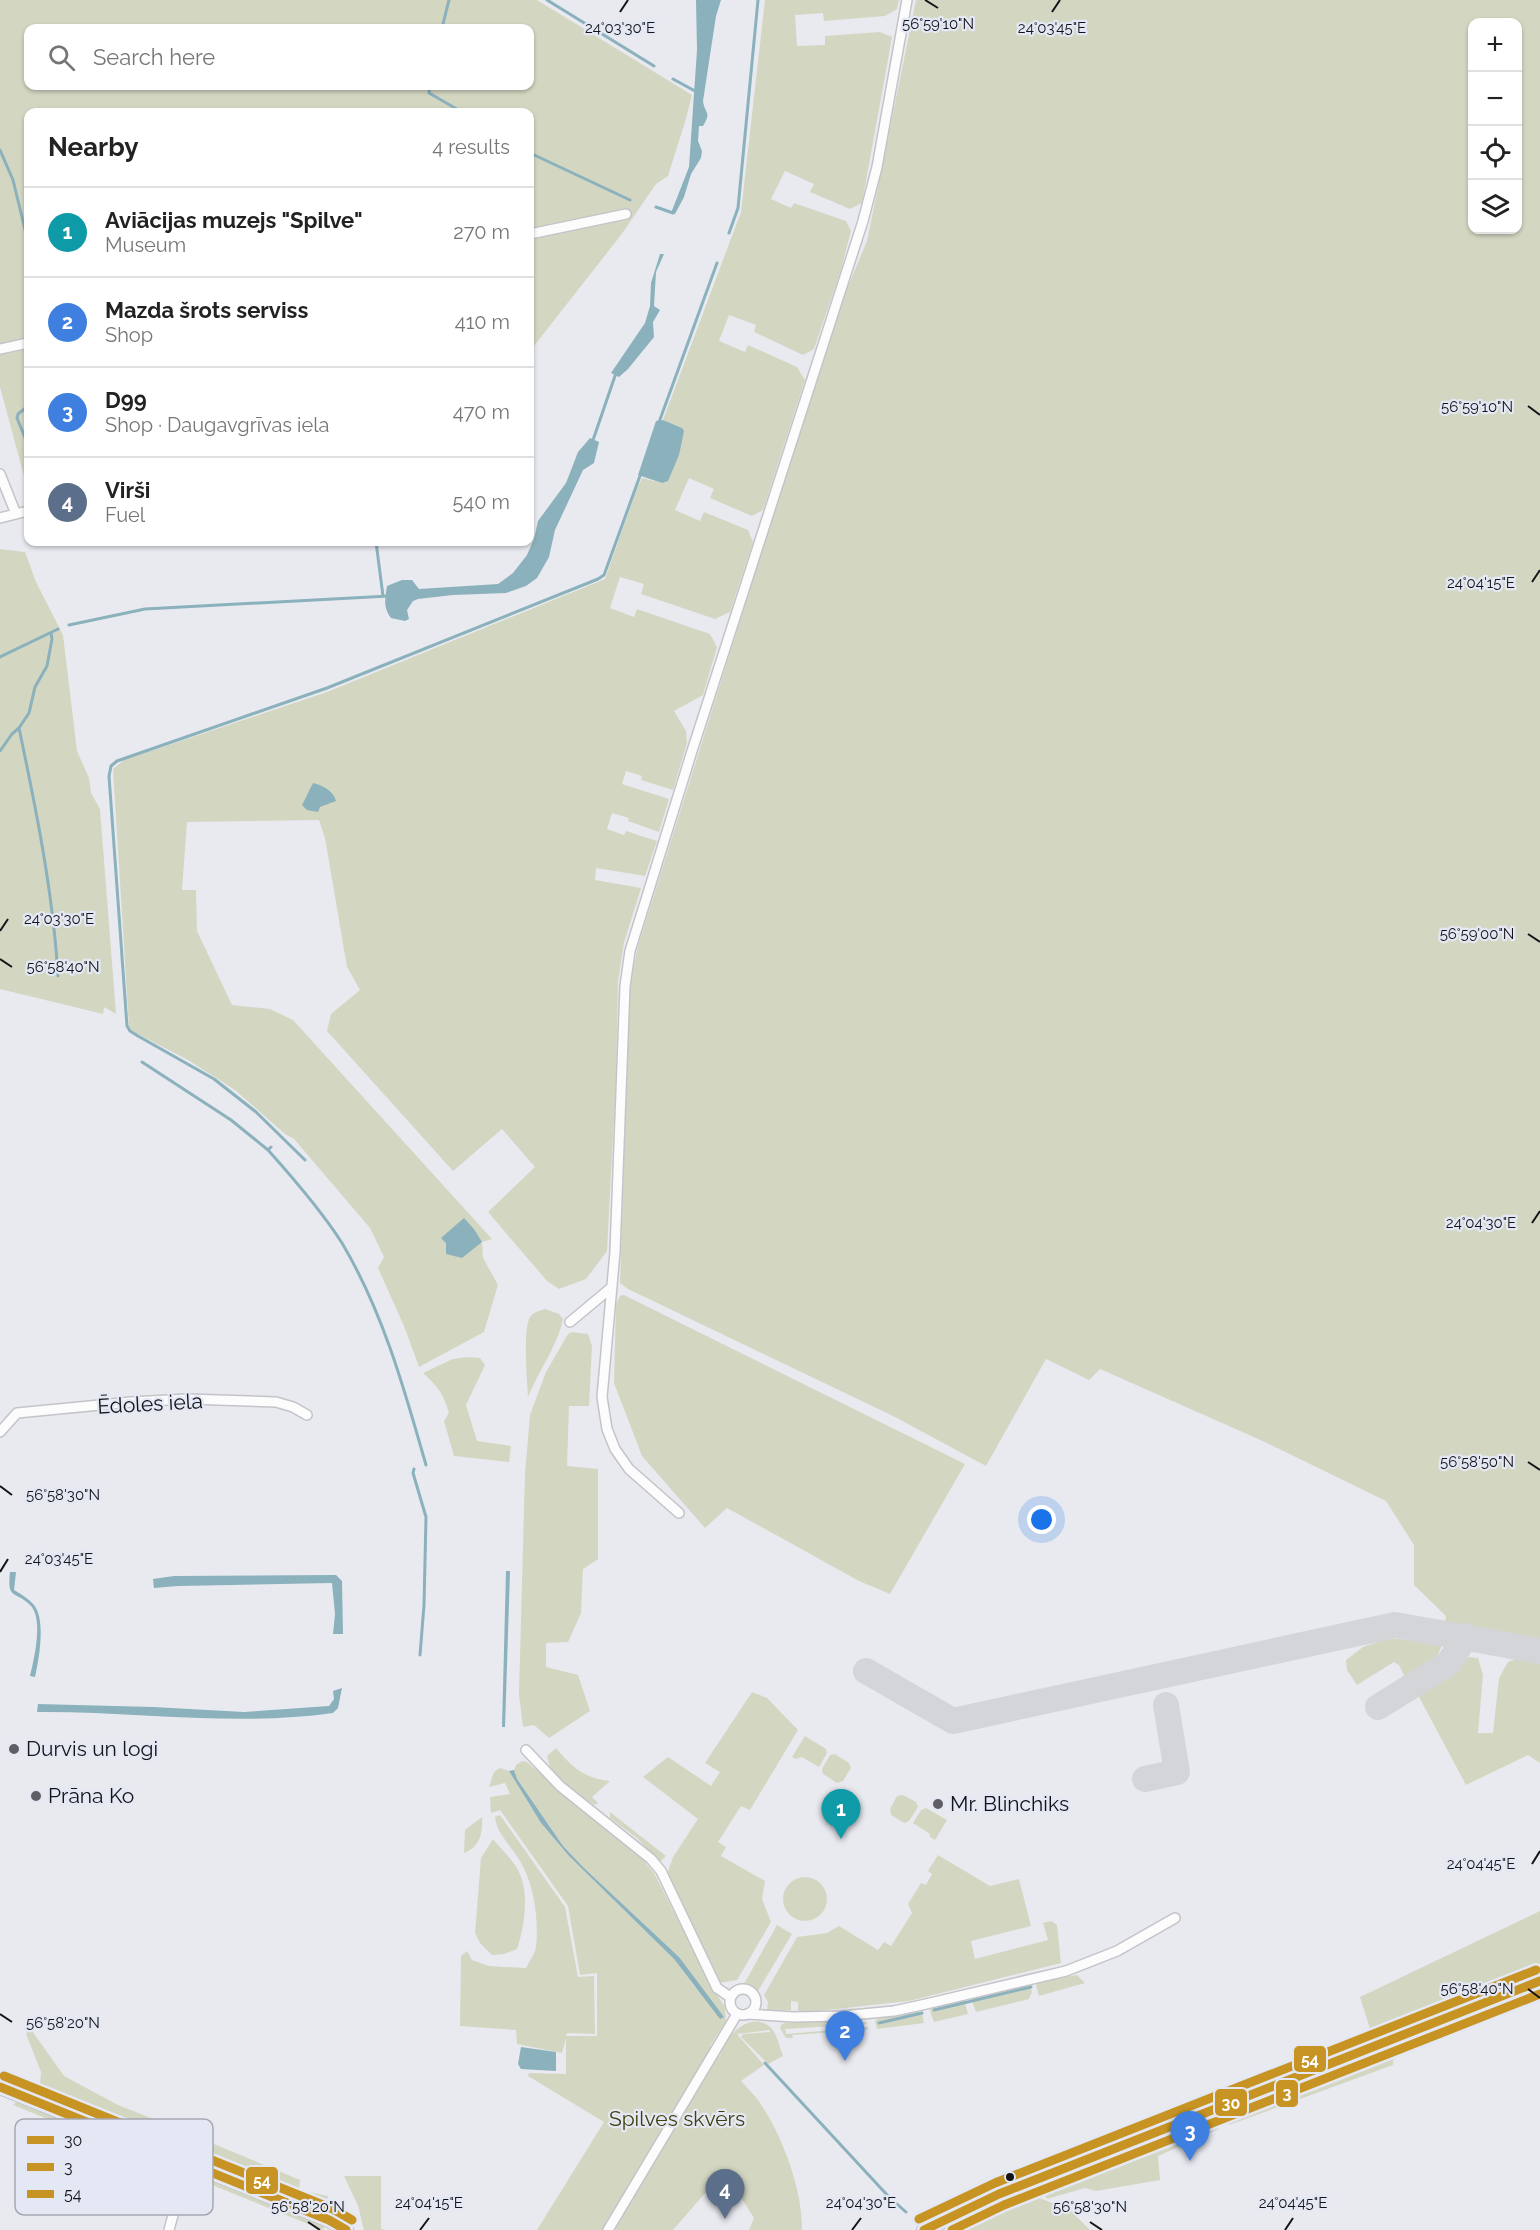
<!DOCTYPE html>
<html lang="en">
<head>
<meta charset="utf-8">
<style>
	:root { --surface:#fff; --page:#f2f2f2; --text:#222; --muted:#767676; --line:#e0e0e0; --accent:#5e5f64 }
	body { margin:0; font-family:Raleway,sans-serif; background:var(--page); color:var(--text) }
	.controls { position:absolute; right:18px; top:18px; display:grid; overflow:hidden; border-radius:12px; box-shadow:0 2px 4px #0004 }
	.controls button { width:54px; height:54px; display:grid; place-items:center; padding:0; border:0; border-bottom:2px solid var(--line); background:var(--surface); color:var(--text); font:30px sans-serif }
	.you { position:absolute; left:1042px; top:1520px; width:21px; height:21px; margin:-15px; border:4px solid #fff; border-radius:50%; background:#1a73e8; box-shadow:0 0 0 9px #1a73e833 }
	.badge { display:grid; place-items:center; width:39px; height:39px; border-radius:50%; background:var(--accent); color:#fff; font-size:20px; font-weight:700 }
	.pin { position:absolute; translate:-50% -50px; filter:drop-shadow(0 2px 3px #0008) }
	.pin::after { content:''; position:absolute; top:32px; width:21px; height:18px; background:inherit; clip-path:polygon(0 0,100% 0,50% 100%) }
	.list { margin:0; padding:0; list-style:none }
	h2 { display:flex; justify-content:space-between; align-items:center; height:78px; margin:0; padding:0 24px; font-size:26px }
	h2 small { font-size:20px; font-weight:400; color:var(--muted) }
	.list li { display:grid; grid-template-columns:39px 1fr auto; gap:18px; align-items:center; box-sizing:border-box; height:90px; padding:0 24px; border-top:2px solid var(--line) }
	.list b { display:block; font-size:22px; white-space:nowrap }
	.list p { margin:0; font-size:20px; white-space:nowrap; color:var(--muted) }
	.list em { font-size:20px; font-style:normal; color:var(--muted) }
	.icon { flex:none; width:33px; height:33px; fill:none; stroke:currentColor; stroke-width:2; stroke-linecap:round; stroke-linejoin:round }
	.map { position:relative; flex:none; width:1540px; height:2230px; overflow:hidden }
	.search { position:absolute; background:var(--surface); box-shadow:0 2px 4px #0004; left:24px; top:24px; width:510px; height:66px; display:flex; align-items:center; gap:15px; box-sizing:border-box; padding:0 21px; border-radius:12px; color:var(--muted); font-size:22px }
	.panel { position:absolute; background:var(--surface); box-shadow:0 2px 4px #0004; left:24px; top:108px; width:510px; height:438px; border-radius:12px }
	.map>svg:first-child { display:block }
</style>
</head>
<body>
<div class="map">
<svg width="1540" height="2230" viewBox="0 0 1540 2230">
	<rect width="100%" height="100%" fill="#e8eaf0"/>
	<path fill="#d3d7c2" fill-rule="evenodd" d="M0 0H537L692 95 685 122 668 176 656 184 621 235 530 351V112H28V475L24 476 0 387ZM28 28H530V86H28Z
		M765 0H899L897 9 885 16 824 21 823 13 795 15 797 46 825 45V36L880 32 892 37 862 203 850 209 810 192 814 184 785 171 771 199 791 208 794 203 846 221 851 231 840 273 814 349 803 355 754 332 756 325 729 315 719 341 745 352 748 345 797 367 805 380 763 510 752 516 710 498 714 489 689 478 675 510 700 521 704 512 748 530 753 542 730 612 715 619 641 594 644 584 620 577 610 608 634 617 637 609 710 634 717 647 703 695 674 711 686 731 687 743 673 790 641 780 642 776 626 771 622 784 669 799 659 832 628 821 629 818 612 813 607 829 624 835 626 831 657 841 645 876 596 868 595 880 641 888 624 943 618 981 616 1079 607 1251 586 1279 559 1289 547 1281 488 1212 535 1167 502 1129 453 1171 327 1031 331 1014 360 990 347 967 325 838 319 820 187 822 182 890H196L197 931 232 1005 270 1009 293 1020 492 1239 482 1242 483 1258 498 1285 484 1332 419 1367 404 1326 378 1268 384 1257 370 1228 294 1139 285 1134 235 1090 188 1060 132 1031 129 1027 113 769 124 760 327 692 605 579 636 491 642 478 662 483 682 428 663 420 741 212Z
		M916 0H1540V1642L1445 1623 1446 1616 1414 1585V1545L1386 1501 1265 1442 1100 1369 1089 1380 1046 1359 986 1466 893 1416 628 1289 620 1283 630 985 638 946 821 363 844 296 867 241ZM1472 22H1518V230H1472Z
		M0 549 25 552 36 582 63 635 77 751 89 778 91 793 100 809 116 1014 104 1007 103 1014 0 989Z
		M624 1295 965 1464 890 1594 859 1581 727 1508 705 1528 642 1456 614 1383 616 1304 620 1296Z
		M545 1309 559 1314 563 1319C557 1347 539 1370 528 1397 527 1378 523 1335 529 1319 532 1312 539 1311 545 1309Z
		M572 1332 588 1334 592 1346 589 1406H569L567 1466 598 1469V1559L583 1569 581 1613 568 1642 546 1643V1667L578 1675 590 1711 549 1738 534 1725 523 1727 519 1694 525 1473 530 1415 546 1372 568 1334Z
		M466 1357 480 1358 485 1365 466 1405 477 1441 511 1446 509 1462 454 1456 444 1421 449 1413C443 1393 438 1387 423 1373L453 1359Z
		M1389 1638 1442 1644C1435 1668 1427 1669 1406 1680L1399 1665 1394 1662 1357 1685 1347 1670 1346 1660 1363 1647Z
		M1469 1657 1478 1658 1483 1675 1478 1733H1493L1499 1678 1508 1662 1518 1658 1540 1662V1763L1528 1755 1466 1785 1418 1695Z
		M752 1692 767 1698 798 1730 750 1810 741 1806 718 1842 726 1847 721 1856 765 1881 762 1899 771 1922 737 1980 719 1983 700 1939 667 1874 673 1857 698 1819 643 1777 668 1757 711 1786 720 1772 705 1763Z
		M805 1736 826 1749 827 1753 819 1767 802 1757 796 1759 792 1757Z
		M556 1748C572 1767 584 1778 610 1781L592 1797 598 1803 595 1805 584 1799 551 1771 547 1756Z
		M835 1754 849 1763 851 1768 843 1781 837 1783 823 1774 822 1769 830 1755Z
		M522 1761 527 1762 592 1818 635 1850 654 1873 712 1987 725 2007 726 2021 710 2046 720 2057C722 2038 752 2007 772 2029 777 2035 780 2048 783 2056L768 2064 741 2037 743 2034 770 2032V2030L737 2034 764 2065 741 2081C748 2089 757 2097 762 2106 783 2137 803 2192 802 2230H749L754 2218 730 2180 723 2177 713 2184 673 2230H537L604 2122 528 2076 529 2073 566 2074V2038L562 2053 517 2044 516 2030 460 2026 461 1956 467 1951 472 1960 489 1966 526 1968C529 1961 535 1954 536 1947 539 1920 534 1884 520 1861 511 1846 497 1834 495 1817L500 1815 565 1907 578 1977 594 1976 595 2034 567 2033 566 2036H597V1973L580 1975 568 1906 500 1810 491 1813 490 1797 510 1794 505 1783 489 1787 494 1772 500 1768 509 1771 541 1823 569 1856 674 1959 698 1991 679 1957 584 1868 563 1846 517 1779 514 1770 516 1765Z
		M903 1795 916 1802 918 1807 909 1821 904 1823 891 1815 890 1809 897 1796Z
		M926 1808 947 1820 935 1840 930 1837V1834L913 1823 921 1810Z
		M610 1812 666 1856 660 1862 637 1838 610 1818Z
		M482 1817C483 1833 480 1847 464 1853L465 1830Z
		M493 1839C500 1848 509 1856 515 1865 531 1888 525 1924 517 1949L504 1954 492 1955 480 1943 475 1933 481 1858Z
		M938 1855 990 1886 1019 1879 1031 1926 971 1941 975 1959 1048 1940 1043 1923 1051 1921 1057 1925 1061 1963 909 2001 798 2013V2002L791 2001V2010H767L768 2002 764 1995 797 1937 827 1933 839 1926 878 1950 884 1942 891 1946 912 1913 908 1904 921 1883 926 1885 932 1874 928 1871Z
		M783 1899a22 22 0 1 1 44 0a22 22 0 1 1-44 0Z
		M1540 1911V1974L1303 2065 1297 2061 1371 2032 1360 1997Z
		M777 1925 792 1934 758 1991 744 1984Z
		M1077 1975 1085 1983 1039 1996 1036 1985 1037 1982Z
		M1029 1984 1032 1992 1029 1999 976 2012 972 2001 974 1997Z
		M964 2000 968 2014 934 2022 930 2011 932 2007Z
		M916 2011 922 2013 924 2023 877 2029 875 2021 877 2019Z
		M852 2020 866 2022 867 2024 785 2029 786 2034 868 2027 867 2030 792 2035 793 2038H786L780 2028 781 2025 785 2023Z
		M30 2028 64 2076 118 2105 156 2120 149 2133 142 2138 39 2097 41 2072 26 2034Z
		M1394 2048 1393 2065 1229 2125 1227 2119 1232 2114Z
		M1291 2064V2071L1009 2182 944 2211 936 2210 932 2206Z
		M17 2101 175 2164 179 2172 13 2105Z
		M166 2124 300 2180 299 2190 328 2196 323 2213 167 2149C160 2142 162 2132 166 2124Z
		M1215 2124 1219 2129 1158 2156 1160 2180 1096 2191 1085 2188 1047 2199 1041 2191 1118 2158 1208 2125Z
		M196 2173 325 2225 323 2230 190 2176Z
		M344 2176H381V2229L387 2230H364L358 2206Z
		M1037 2197 1070 2210 1090 2230H961Z"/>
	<path fill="#8bb1bc" d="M696 0H721L716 16 703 101C705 115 712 111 703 126H699L698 141 702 151 701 158 691 174 684 197 675 214 671 213 689 167 697 50Z
		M660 254H664L656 272 654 306 660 310 653 322 654 337 628 369 619 377 611 373 645 323 650 306 651 283Z
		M663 420 682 428 684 431 679 455 668 481 662 483 638 475 656 421Z
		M590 438 599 442 594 463 583 470 555 530 549 557 537 578 526 586 506 593 453 595 418 599 413 601 407 610 409 619 405 621 391 618C383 607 385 599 387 586L402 580H412L419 589 498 584 513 573 527 555 534 539 538 521 566 483 578 452Z
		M313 783C322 785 334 791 336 801L320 807 318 812 307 810 302 805Z
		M464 1218 474 1229 482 1242 462 1258 446 1254V1243L441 1238Z
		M506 1571H510L505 1727H502Z
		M10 1572H16L14 1590C21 1594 29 1599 34 1605 46 1620 39 1659 35 1677L30 1676C34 1659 44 1618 30 1605 15 1590 7 1601 10 1572Z
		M336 1575 342 1581 343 1634H333L335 1614 332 1583 178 1586 154 1588 153 1579 174 1576Z
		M342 1688 338 1708 333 1713C234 1727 136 1711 37 1712L38 1704 153 1707 244 1712 329 1706 334 1699 333 1691Z
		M514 1770 517 1779 563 1846 584 1868 679 1957 724 2017 720 2019 674 1959 569 1856 541 1823 509 1771Z
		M521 2047 556 2052V2071L521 2069 518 2064Z"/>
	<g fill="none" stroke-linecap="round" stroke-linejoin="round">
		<path stroke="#8bb1bc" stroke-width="3" d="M547 0 654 66
			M442 28 449 0
			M673 79 695 91
			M430 86 429 93 462 112
			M0 150 13 180 28 242
			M530 153 630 200
			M656 207 673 213
			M729 233 738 208 758 0
			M26 336 28 314
			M28 350V356
			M28 406 18 414 17 418 28 445
			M658 425 717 263
			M592 443 616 373
			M376 542 383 596
			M69 625 145 609 389 596
			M51 633 52 639 47 666 35 687 29 713 19 728C36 809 53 892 58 976
			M0 657 58 629
			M0 751 12 734 19 728
			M142 1062 231 1120 268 1150 271 1147
			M268 1150C294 1179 321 1210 342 1243 383 1312 404 1388 426 1465
			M305 1160 256 1112 214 1079 138 1036 130 1031 127 1026 109 776 111 766 117 761 327 688 598 579 604 575 641 473
			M414 1469 413 1473 426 1517 424 1605 420 1655
			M934 2010 1031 1987
			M879 2023 922 2013
			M765 2063 889 2197 906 2212"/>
		<path stroke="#d4d5d9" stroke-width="26" d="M866 1671 953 1721 1395 1625 1540 1651
			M1378 1707 1449 1663 1466 1636
			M1145 1779 1177 1772 1166 1705"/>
		<defs>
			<path id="street" d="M530 234 626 214
				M0 349 28 343
				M0 474 16 514
				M0 518 28 511
				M570 1322 612 1287
				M0 1432 17 1413 131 1402 188 1399 276 1402 293 1407 307 1415
				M679 1513 629 1469 615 1449 607 1429 602 1397 615 1252 625 986 630 951 692 751 863 221 877 167 907 0
				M526 1750 560 1786 651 1859 661 1871 717 1988 730 1997
				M730 2002a13 13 0 1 1 26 0a13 13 0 1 1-26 0Z
				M747 2014 794 2017 841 2016 894 2011 926 2004 1066 1971 1117 1951 1175 1918
				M169 2230 187 2163
				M608 2230 737 2014"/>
			<path id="secondary" d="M0 2087 329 2220 346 2230
				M924 2230 999 2194 1060 2170 1540 1981"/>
		</defs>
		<use href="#street" stroke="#c3c4c8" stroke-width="12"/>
		<use href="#secondary" stroke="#c3c4c8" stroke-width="16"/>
		<use href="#street" stroke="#fcfcfd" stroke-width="9"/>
		<use href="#secondary" stroke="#fcfcfd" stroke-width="14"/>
		<defs>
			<path id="bus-1" d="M0 2087 329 2220 346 2230
				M924 2230 999 2194 1540 1981"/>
			<path id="bus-2" d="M952 2230 1004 2205 1540 1994"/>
			<path id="bus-3" d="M4 2076 333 2209 352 2220
				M919 2219 995 2183 1536 1970"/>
		</defs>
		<use href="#bus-1" stroke="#e4e8f4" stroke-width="14"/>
		<use href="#bus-2" stroke="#e4e8f4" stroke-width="14"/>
		<use href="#bus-3" stroke="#e4e8f4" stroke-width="14"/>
		<use href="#bus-1" stroke="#c79424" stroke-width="9"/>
		<use href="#bus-2" stroke="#c79424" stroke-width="9"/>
		<use href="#bus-3" stroke="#c79424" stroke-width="9"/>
	</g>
	<path fill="none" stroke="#131418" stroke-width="2" d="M925 0 938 8M620 12 628 0M1052 12 1060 0M1528 406 1540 415M1532 582 1540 570M0 931 8 919M1528 934 1540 942M0 959 12 967M1532 1223 1540 1211M1528 1462 1540 1470M0 1486 12 1495M0 1572 8 1559M1532 1864 1540 1851M1528 1989 1540 1998M0 2014 12 2022M308 2222 320 2230M1090 2222 1102 2230M420 2230 429 2218M852 2230 861 2218M1285 2230 1293 2218"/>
	<g fill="#5e5f64" stroke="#e4e8f4" stroke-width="2">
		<circle cx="14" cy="1749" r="6"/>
		<circle cx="36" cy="1796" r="6"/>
		<circle cx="938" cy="1804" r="6"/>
	</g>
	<circle fill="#131418" stroke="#e4e8f4" stroke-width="2" cx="1010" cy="2177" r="5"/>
	<g text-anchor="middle" stroke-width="4.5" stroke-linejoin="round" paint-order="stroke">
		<g font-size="21" fill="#131418" stroke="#e4e8f4">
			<text transform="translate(150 1404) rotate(-3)" y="7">Ēdoles iela</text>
		</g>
		<g font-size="21" fill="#131418" stroke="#e4e8f4" text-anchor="start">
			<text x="26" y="1756">Durvis un logi</text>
			<text x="48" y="1803">Prāna Ko</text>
			<text x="950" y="1811">Mr. Blinchiks</text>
		</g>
		<g font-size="21" fill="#3f410d" stroke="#e4e8f4">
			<text x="677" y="2126">Spilves skvērs</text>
		</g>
	</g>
	<rect x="15" y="2119" width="198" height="96" rx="9" fill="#e4e8f4" stroke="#a5a8b2" stroke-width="1.5"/>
	<rect x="27" y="2136" width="27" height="8" fill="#c79424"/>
	<rect x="27" y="2163" width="27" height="8" fill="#c79424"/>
	<rect x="27" y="2190" width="27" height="8" fill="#c79424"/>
	<g font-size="16" fill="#131418">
		<text x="64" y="2146">30</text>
		<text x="64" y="2173">3</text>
		<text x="64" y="2200">54</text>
	</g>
	<g font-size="15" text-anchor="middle" fill="#131418" stroke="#e4e8f4" stroke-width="4.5" stroke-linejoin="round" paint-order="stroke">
		<text x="938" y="29">56°59'10"N</text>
		<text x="620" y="33">24°03'30"E</text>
		<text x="1052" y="33">24°03'45"E</text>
		<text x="1477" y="412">56°59'10"N</text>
		<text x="1481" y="588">24°04'15"E</text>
		<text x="59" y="924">24°03'30"E</text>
		<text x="1477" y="939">56°59'00"N</text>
		<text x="63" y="972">56°58'40"N</text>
		<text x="1481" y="1228">24°04'30"E</text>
		<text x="1477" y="1467">56°58'50"N</text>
		<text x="63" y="1500">56°58'30"N</text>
		<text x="59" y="1564">24°03'45"E</text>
		<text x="1481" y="1869">24°04'45"E</text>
		<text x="1477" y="1994">56°58'40"N</text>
		<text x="63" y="2028">56°58'20"N</text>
		<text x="429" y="2208">24°04'15"E</text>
		<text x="861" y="2208">24°04'30"E</text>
		<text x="1293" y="2208">24°04'45"E</text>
		<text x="308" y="2212">56°58'20"N</text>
		<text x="1090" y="2212">56°58'30"N</text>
	</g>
	<g stroke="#e4e8f4" stroke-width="2">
		<rect x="1293" y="2045" width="34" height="28" rx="6" fill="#c79424"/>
		<rect x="1275" y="2079" width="24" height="29" rx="6" fill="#c79424"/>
		<rect x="1214" y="2088" width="34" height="29" rx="6" fill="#c79424"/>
		<rect x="245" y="2166" width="34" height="29" rx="6" fill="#c79424"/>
	</g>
	<g font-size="16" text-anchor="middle" font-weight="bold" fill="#fff">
		<text x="1310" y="2065">54</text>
		<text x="1287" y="2099">3</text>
		<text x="1231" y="2109">30</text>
		<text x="262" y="2186">54</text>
	</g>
</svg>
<div class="controls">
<button>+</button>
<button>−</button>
<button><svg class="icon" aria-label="locate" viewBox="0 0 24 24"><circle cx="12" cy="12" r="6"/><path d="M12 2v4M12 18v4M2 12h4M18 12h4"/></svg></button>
<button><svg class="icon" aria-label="layers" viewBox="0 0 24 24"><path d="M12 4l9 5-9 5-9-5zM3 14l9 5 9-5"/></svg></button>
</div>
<div class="you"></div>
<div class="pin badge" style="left:841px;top:1839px;background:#0f9aa8">1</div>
<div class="pin badge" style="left:845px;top:2061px;background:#3f7fe0">2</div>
<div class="pin badge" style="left:1190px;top:2161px;background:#3f7fe0">3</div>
<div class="pin badge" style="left:725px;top:2219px;background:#5c6f8a">4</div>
<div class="search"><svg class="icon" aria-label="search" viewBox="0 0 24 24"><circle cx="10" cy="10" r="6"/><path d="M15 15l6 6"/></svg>Search here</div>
<section class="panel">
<h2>Nearby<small>4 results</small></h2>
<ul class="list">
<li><span class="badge" style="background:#0f9aa8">1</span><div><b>Aviācijas muzejs &quot;Spilve&quot;</b><p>Museum</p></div><em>270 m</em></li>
<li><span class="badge" style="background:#3f7fe0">2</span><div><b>Mazda šrots serviss</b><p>Shop</p></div><em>410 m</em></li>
<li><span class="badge" style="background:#3f7fe0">3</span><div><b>D99</b><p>Shop · Daugavgrīvas iela</p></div><em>470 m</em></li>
<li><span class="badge" style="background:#5c6f8a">4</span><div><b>Virši</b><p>Fuel</p></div><em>540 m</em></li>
</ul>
</section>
</div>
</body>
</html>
